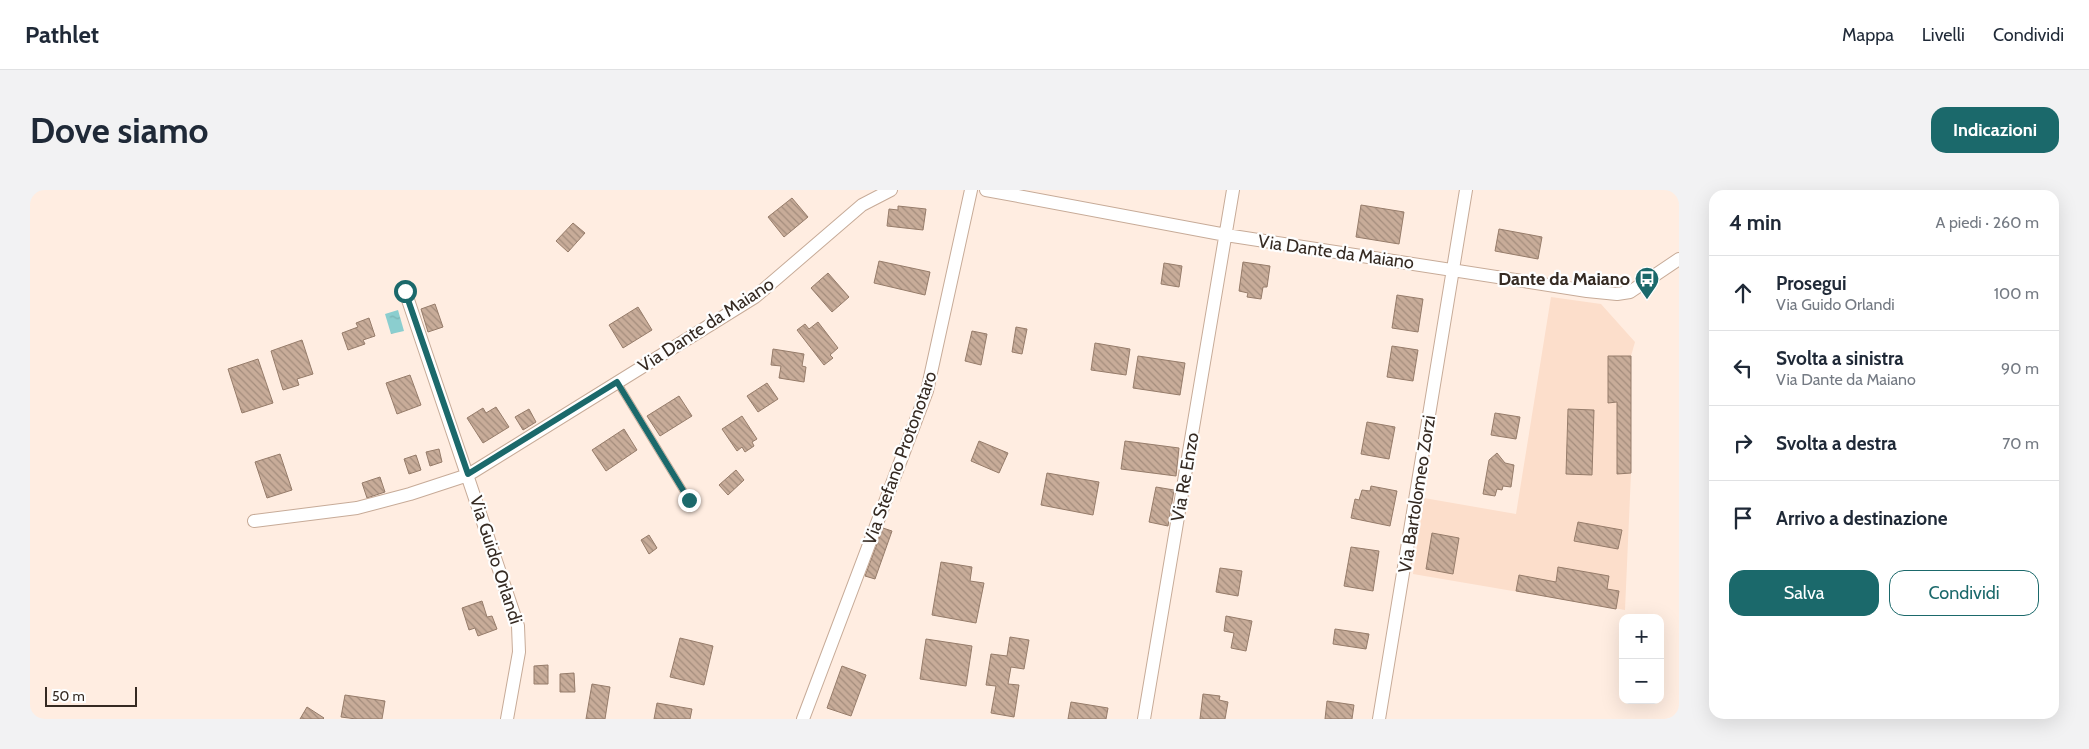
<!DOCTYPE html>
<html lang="it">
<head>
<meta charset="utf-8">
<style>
	:root { --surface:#fff; --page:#f2f2f3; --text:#1f2937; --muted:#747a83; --line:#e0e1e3; --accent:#1b696b }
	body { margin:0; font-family:Cabin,sans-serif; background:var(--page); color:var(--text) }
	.controls { position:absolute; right:15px; bottom:15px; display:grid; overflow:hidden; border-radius:10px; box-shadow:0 5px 20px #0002 }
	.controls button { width:45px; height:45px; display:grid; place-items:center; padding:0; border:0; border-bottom:1px solid var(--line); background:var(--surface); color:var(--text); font:25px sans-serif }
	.scale { position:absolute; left:15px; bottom:12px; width:92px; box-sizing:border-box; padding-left:5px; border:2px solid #352a22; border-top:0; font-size:14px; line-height:18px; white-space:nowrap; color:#352a22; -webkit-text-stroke:4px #fefefe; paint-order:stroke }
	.stop { position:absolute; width:15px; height:15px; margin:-11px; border:4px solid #1b696b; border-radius:50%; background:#fff }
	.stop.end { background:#1b696b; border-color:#fff; box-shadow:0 1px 5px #0008 }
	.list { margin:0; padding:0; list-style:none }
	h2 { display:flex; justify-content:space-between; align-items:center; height:65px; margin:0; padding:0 20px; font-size:21px }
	h2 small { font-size:16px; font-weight:400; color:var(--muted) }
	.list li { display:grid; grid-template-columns:32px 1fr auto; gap:15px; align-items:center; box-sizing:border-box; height:75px; padding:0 20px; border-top:1px solid var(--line) }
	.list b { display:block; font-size:19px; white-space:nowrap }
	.list p { margin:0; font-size:16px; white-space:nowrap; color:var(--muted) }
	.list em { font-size:16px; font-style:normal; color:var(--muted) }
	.actions { display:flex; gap:10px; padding:15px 20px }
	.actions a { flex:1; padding:11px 0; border:1px solid var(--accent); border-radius:15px; text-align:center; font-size:18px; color:var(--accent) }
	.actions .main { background:var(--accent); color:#fff }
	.icon { flex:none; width:28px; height:28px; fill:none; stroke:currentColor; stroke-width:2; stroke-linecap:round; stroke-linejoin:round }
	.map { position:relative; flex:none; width:1649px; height:529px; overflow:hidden; border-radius:15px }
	header { display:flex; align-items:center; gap:30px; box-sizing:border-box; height:70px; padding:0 25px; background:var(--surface); border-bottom:1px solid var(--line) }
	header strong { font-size:24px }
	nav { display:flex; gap:28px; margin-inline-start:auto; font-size:18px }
	.intro { display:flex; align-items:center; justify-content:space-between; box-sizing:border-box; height:120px; padding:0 30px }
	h1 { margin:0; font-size:35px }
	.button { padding:12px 22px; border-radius:15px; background:var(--accent); color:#fff; font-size:18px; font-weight:700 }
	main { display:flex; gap:30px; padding:0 30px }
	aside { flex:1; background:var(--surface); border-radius:15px; box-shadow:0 5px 20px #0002 }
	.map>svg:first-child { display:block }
</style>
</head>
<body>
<header>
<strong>Pathlet</strong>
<nav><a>Mappa</a><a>Livelli</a><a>Condividi</a></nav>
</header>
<div class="intro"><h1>Dove siamo</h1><a class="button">Indicazioni</a></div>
<main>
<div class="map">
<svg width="1649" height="529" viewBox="0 0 1649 529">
	<defs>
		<pattern id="water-ripples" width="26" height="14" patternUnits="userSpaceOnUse" patternTransform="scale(1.25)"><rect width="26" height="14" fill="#8bcecf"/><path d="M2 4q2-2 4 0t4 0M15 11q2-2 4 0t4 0" fill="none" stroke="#79b1b1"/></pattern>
		<pattern id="building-back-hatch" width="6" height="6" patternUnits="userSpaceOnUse" patternTransform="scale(1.25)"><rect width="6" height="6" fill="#c8ac99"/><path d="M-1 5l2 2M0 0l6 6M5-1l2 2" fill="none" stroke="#a38c7c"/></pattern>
	</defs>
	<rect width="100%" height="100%" fill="#ffede1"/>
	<path fill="#fcdecb" d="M1521 107 1571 114 1605 152 1601 166V283L1595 420 1383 384 1394 308 1486 324Z"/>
	<path fill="url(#water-ripples)" d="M368 120 374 141 361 144 355 124Z"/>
	<path fill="url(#building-back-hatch)" stroke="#967c6a" d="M762 8 778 27 754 47 738 27Z
		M1331 15 1374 22 1369 54 1326 47Z
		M868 16 896 19 893 40 857 36 859 19 868 20Z
		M543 33 555 43 538 62 526 51Z
		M1469 39 1512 47 1508 69 1465 61Z
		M849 71 900 82 895 105 844 93Z
		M1213 72 1240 76 1237 97H1233L1231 109 1217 107 1218 103 1209 101Z
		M1134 73 1152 76 1149 97 1131 94Z
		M798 83 819 107 802 122 781 98Z
		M1367 105 1393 109 1388 142 1362 138Z
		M405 114 413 137 398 142 391 119Z
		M608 117 622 140 593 158 579 135Z
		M339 128 345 146 333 150 335 154 318 160 312 143 328 137 326 133Z
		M788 132 808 158 800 165 803 168 794 175 767 140 775 134 779 139Z
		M986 137 997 139 992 164 982 162Z
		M942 141 957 144 951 175 935 171Z
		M272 150 283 184 267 189 269 195 253 200 241 161Z
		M1065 153 1100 159 1096 185 1061 180Z
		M1362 156 1388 160 1383 191 1357 187Z
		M743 159 774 164 772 176 776 177 774 192 749 188 751 176 741 175Z
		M1108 166 1155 173 1150 205 1103 198Z
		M1578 166H1601V283L1587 284V212L1578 213Z
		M228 169 243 213 212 223 198 179Z
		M380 185 391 215 367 224 356 193Z
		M737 193 748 209 728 222 717 206Z
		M649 206 662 226 630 246 617 226Z
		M466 217 479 237 453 253 437 228 453 218 456 223Z
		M499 219 506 232 493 240 485 227Z
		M1538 219 1564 220 1562 285 1536 284Z
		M1465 223 1490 227 1486 249 1461 245Z
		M712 226 727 249 722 252 724 256 715 262 712 257 707 261 692 239Z
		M1337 232 1365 237 1359 269 1331 264Z
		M594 239 607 260 576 281 562 260Z
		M949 251 978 263 969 283 941 271Z
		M1095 251 1149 258 1146 286 1091 279Z
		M409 259 412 272 400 276 396 262Z
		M1467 263 1475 273 1484 275 1481 297 1473 296 1472 300 1467 299 1465 306 1453 304 1459 270Z
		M250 264 262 300 237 308 225 272Z
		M386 265 391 280 379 284 374 269Z
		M706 280 714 290 698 305 689 295Z
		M1017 283 1069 292 1063 325 1011 315Z
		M350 287 355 302 337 308 332 293Z
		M1341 296 1367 301 1360 336 1321 328 1325 309 1329 310 1332 300 1340 301Z
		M1126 297 1144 300 1138 336 1119 332Z
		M1548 332 1592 340 1588 359 1544 351Z
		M853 338 862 341 845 389 835 386Z
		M1402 343 1429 348 1423 384 1396 379Z
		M619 345 627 358 619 364 611 350Z
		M1321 357 1349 361 1343 401 1314 396Z
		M911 372 942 377 940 391 954 393 946 433 902 425Z
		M1528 377 1579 386 1577 399 1589 401 1586 419 1486 401 1489 385 1526 392Z
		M1190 378 1212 381 1208 406 1186 402Z
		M452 411 457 427 462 426 467 439 448 446 445 438 439 440 432 418Z
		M1196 426 1222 431 1216 461 1201 458 1204 443 1194 441Z
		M1305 439 1339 444 1336 459 1303 454Z
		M980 447 999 450 994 479 981 477 978 494 989 495 984 527 961 523 966 496 956 495 961 464 977 466Z
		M650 448 683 456 674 495 640 487Z
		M896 449 942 456 936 496 890 489Z
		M518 475V494H504V476Z
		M812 476 836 485 821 526 797 518Z
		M544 483 545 502H530V484Z
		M562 494 580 497 575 529H556Z
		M1173 504 1190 506 1189 510 1198 512 1195 529H1170Z
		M315 505 355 511 352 529H326L311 527Z
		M1297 511 1324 515 1322 529H1295Z
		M1041 512 1078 518 1076 529H1038Z
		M627 513 662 519 660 529H624Z
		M277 517 294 528 293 529H270Z"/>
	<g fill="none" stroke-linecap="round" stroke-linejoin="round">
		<defs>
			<path id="lane" d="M587 192 659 310"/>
			<path id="street" d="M956 0 1196 45 1557 101 1587 104 1600 102 1649 69
				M375 101 488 436 489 462 477 529
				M224 331 327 318 380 304 438 285 725 107 832 15 861 0
				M773 529 897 201 941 0
				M1114 529 1203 0
				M1349 529 1436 0"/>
		</defs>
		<use href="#lane" stroke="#c7ab98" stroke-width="8"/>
		<use href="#street" stroke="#c7ab98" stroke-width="14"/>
		<use href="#lane" stroke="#fff" stroke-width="6"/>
		<use href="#street" stroke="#fff" stroke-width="12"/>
	</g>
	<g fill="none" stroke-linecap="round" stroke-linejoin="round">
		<path stroke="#1b696b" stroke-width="6" d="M375 101 438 284 587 192 659 310"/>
	</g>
	<defs>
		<symbol id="bus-pin" viewBox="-11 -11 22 30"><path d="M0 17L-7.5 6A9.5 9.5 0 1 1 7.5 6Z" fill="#1b696b" stroke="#fefefe"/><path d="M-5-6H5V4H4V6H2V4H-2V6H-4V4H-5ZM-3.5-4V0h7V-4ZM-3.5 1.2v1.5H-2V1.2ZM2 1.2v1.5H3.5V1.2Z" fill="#fff"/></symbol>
	</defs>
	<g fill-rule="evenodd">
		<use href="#bus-pin" x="1603" y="75" width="28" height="38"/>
	</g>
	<g text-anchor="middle" stroke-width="4.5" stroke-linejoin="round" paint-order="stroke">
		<g font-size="18" fill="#352a22" stroke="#fefefe">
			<text transform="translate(1306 62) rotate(8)" y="6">Via Dante da Maiano</text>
			<text transform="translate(676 135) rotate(-33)" y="6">Via Dante da Maiano</text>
			<text transform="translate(870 268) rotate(-70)" y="6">Via Stefano Protonotaro</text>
			<text transform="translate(1155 287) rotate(-80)" y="6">Via Re Enzo</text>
			<text transform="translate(1387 304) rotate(-81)" y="6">Via Bartolomeo Zorzi</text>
			<text transform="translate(466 370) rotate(72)" y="6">Via Guido Orlandi</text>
		</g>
		<g font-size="18" font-weight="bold" fill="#352a22" stroke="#fefefe" text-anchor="end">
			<text x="1600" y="95">Dante da Maiano</text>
		</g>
	</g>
</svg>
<div class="controls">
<button>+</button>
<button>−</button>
</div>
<div class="scale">50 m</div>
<div class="stop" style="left:375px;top:101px"></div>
<div class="stop end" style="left:659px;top:310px"></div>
</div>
<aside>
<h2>4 min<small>A piedi · 260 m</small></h2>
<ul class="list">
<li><svg class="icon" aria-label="ahead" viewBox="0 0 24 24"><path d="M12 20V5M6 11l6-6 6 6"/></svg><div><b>Prosegui</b><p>Via Guido Orlandi</p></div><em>100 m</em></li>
<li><svg class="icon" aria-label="left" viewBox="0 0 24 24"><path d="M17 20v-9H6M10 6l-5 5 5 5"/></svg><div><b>Svolta a sinistra</b><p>Via Dante da Maiano</p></div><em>90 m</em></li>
<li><svg class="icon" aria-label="right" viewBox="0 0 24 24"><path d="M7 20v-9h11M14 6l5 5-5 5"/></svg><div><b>Svolta a destra</b></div><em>70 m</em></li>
<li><svg class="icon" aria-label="arrive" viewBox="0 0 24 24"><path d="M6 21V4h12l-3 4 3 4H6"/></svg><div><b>Arrivo a destinazione</b></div></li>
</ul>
<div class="actions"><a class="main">Salva</a><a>Condividi</a></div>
</aside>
</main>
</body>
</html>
